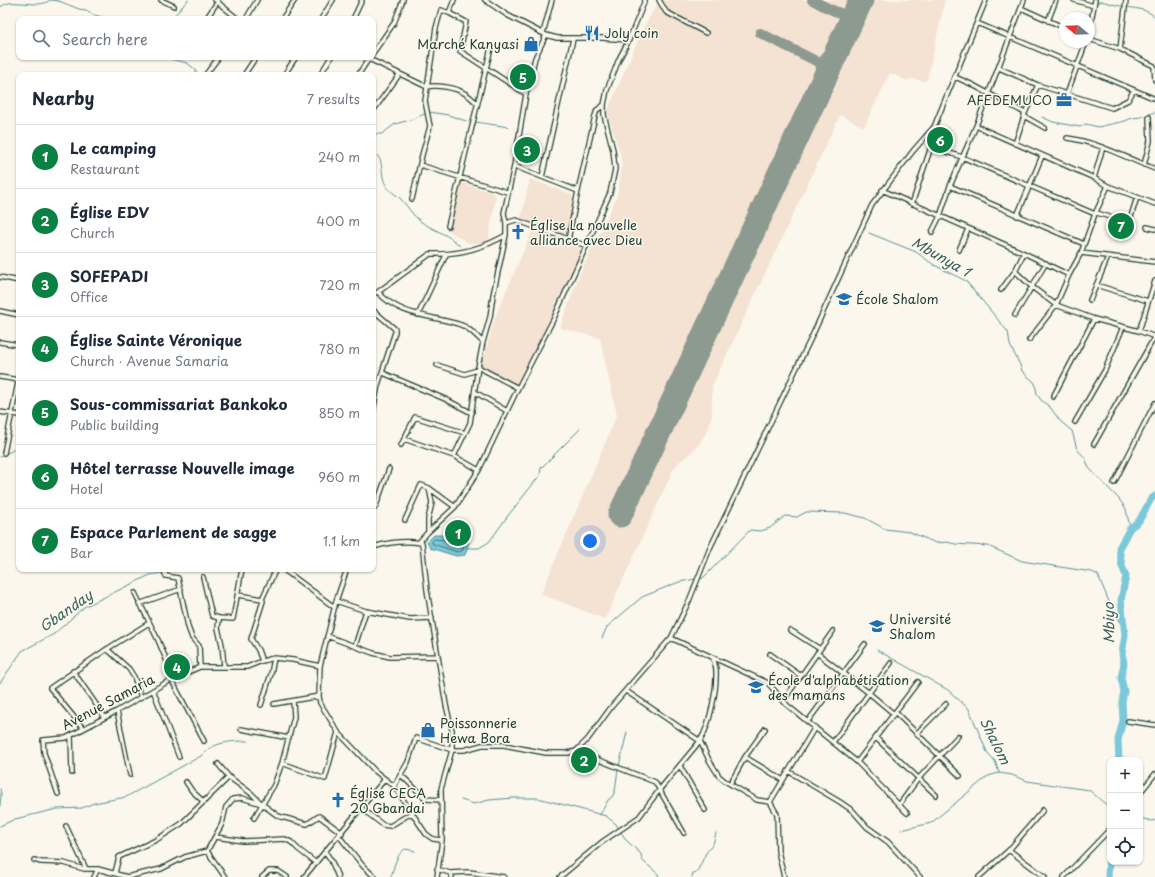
<!DOCTYPE html>
<html lang="en">
<head>
<meta charset="utf-8">
<style>
	:root { --surface:#fff; --page:#f6f6f7; --text:#1f2937; --muted:#747a83; --line:#e0e1e3; --accent:#0b8043 }
	body { margin:0; font-family:"Playpen Sans",sans-serif; background:var(--page); color:var(--text) }
	.controls { position:absolute; right:12px; bottom:12px; display:grid; overflow:hidden; border-radius:8px; box-shadow:0 1px 3px #0004 }
	.controls button { width:36px; height:36px; display:grid; place-items:center; padding:0; border:0; border-bottom:1px solid var(--line); background:var(--surface); color:var(--text); font:20px sans-serif }
	.compass { position:absolute; left:1059px; top:12px; width:36px; height:36px; border-radius:50%; background:var(--surface); box-shadow:0 1px 3px #0004; rotate:289deg }
	.you { position:absolute; left:590px; top:541px; width:14px; height:14px; margin:-10px; border:3px solid #fff; border-radius:50%; background:#1a73e8; box-shadow:0 0 0 6px #1a73e833 }
	.badge { display:grid; place-items:center; width:26px; height:26px; border-radius:50%; background:var(--accent); color:#fff; font-size:13px; font-weight:700 }
	.pin { position:absolute; translate:-50% -50%; border:2px solid #fff; box-shadow:0 1px 4px #0006 }
	.list { margin:0; padding:0; list-style:none }
	h2 { display:flex; justify-content:space-between; align-items:center; height:52px; margin:0; padding:0 16px; font-size:17px }
	h2 small { font-size:13px; font-weight:400; color:var(--muted) }
	.list li { display:grid; grid-template-columns:26px 1fr auto; gap:12px; align-items:center; box-sizing:border-box; height:64px; padding:0 16px; border-top:1px solid var(--line) }
	.list b { display:block; font-size:15px; white-space:nowrap }
	.list p { margin:0; font-size:13px; white-space:nowrap; color:var(--muted) }
	.list em { font-size:13px; font-style:normal; color:var(--muted) }
	.icon { flex:none; width:22px; height:22px; fill:none; stroke:currentColor; stroke-width:2; stroke-linecap:round; stroke-linejoin:round }
	.map { position:relative; flex:none; width:1155px; height:877px; overflow:hidden }
	.search { position:absolute; background:var(--surface); box-shadow:0 1px 3px #0004; left:16px; top:16px; width:360px; height:44px; display:flex; align-items:center; gap:10px; box-sizing:border-box; padding:0 14px; border-radius:8px; color:var(--muted); font-size:15px }
	.panel { position:absolute; background:var(--surface); box-shadow:0 1px 3px #0004; left:16px; top:72px; width:360px; height:500px; border-radius:8px }
	.map>svg:first-child { display:block }
</style>
</head>
<body>
<div class="map">
<svg width="1155" height="877" viewBox="0 0 1155 877">
	<rect width="100%" height="100%" fill="#fbf7ec"/>
	<filter id="ink" filterUnits="userSpaceOnUse"><feTurbulence type="fractalNoise" baseFrequency=".025" numOctaves="2"/><feDisplacementMap in="SourceGraphic" scale="8" xChannelSelector="R" yChannelSelector="G"/><feConvolveMatrix kernelMatrix="1 2 1 2 8 2 1 2 1" color-interpolation-filters="sRGB"/></filter>
	<g filter="url(#ink)">
		<path fill="#f4e2d2" d="M659 0H945L927 80 924 81 913 79 906 80 890 73 864 127 840 115 712 386V415L707 431 699 444 688 455 679 462 674 468 605 619 541 594 617 415 600 338 560 328 578 278 617 196 619 186 622 165 620 154 607 112 642 31Z
			M530 179 571 194 573 198 565 237 562 239 520 222Z
			M460 182 493 193 496 196 488 241 486 243H469L447 230 457 183Z
			M533 229 582 249 564 291 559 295 560 298 531 360 517 386 481 367 496 315Z"/>
		<path fill="#7ac8d9" stroke="#569097" d="M434 535H444L451 538 467 540 469 542 465 555 456 556 430 548 427 542Z"/>
		<g fill="none" stroke-linecap="round" stroke-linejoin="round">
			<path stroke="#437576" stroke-width="1" d="M435 539C444 539 453 543 463 543L464 546 462 551 457 552 433 544 432 542Z"/>
			<path stroke="#569097" stroke-width="1" d="M1097 3 1101 1 1124 7
				M0 7C3 6 6 3 9 3 20 1 42 8 50 0L59 1 79 9 86 10 94 15 110 19
				M1127 7C1138 9 1147 9 1155 17
				M174 19V16L188 0
				M163 57 165 59 167 58 187 63 196 70V73L199 75
				M429 112 448 115 469 122
				M1042 117 1053 122 1080 127 1086 124 1098 127 1125 121 1132 118 1141 117 1155 112
				M475 122 509 127
				M373 134H382L395 124 410 120 427 113
				M373 152C386 159 379 174 386 185 388 190 395 194 400 198 407 205 412 215 420 221 434 231 449 234 460 246
				M869 233 916 252 934 265 966 281 1008 332 1010 345 1020 365 1022 371 1035 383 1037 394 1041 400 1050 407 1060 421 1072 431 1077 449 1085 458 1089 468 1119 499 1126 509 1130 528
				M0 457 19 447
				M467 548H479L489 542 507 517 540 475 541 468 580 429
				M699 579 703 578 750 530 761 531 770 528 785 516 797 517 806 512 845 513 865 518 885 529 910 532 936 543 947 542 955 544 988 546 1022 561 1092 572 1098 575 1112 609 1123 626
				M602 638 607 627 642 597 679 582 696 579
				M877 650 948 690 969 709 987 752 995 761 999 773
				M0 683 22 651 54 634 84 607 150 575 182 569
				M619 766 627 732
				M0 789 1 794 0 806
				M461 800 474 804 489 800 514 798H538L606 816 616 824 619 829
				M600 815 608 800 612 797 615 791 618 769
				M1140 818 1152 821 1155 820
				M0 826 15 819 57 809 82 808 94 803 126 797 201 756C213 742 230 741 248 741
				M901 830 931 823 988 776 999 773 1012 775 1027 781 1089 790 1110 808
				M621 832 626 840 641 854 642 860 658 874 659 877
				M1110 837V836
				M391 877C394 867 396 855 405 849L415 851
				M692 877 693 873 697 872 706 853 713 844 716 833"/>
			<path stroke="#7ac8d9" stroke-width="7" d="M1119 760 1118 740 1123 720 1122 702 1124 691 1121 678 1124 663 1122 654 1125 635 1121 600 1126 576 1122 566 1119 548 1130 528 1139 521 1151 499 1155 496
				M1108 877 1110 835"/>
			<path stroke="#8d9a90" stroke-width="10" d="M812 0C823 5 844 19 855 12
				M760 33 820 63 825 69 827 74
				M820 63H827L833 60"/>
			<path stroke="#8d9a90" stroke-width="25" d="M620 515 861 0"/>
			<defs>
				<path id="minor" d="M161 0 174 6
					M215 0 238 19
					M485 0 507 15 546 35 557 38H602L629 40
					M659 0 666 12 706 33
					M1074 0 1094 6
					M1021 8 1065 28
					M449 13 466 22 460 51 526 94
					M206 19 218 1
					M246 19 257 0
					M282 19 295 0
					M321 19 333 0
					M353 19 362 0
					M1048 21 1056 0
					M977 23 1153 98
					M543 33 552 0
					M1089 33 1095 0
					M1089 39 1120 49 1154 66 1155 80
					M1120 49 1126 0
					M373 53 394 23 403 0
					M365 57 427 87C435 84 457 88 464 93 469 95 473 100 477 103
					M999 68 1038 85 1112 108 1128 100 1134 90
					M206 74 219 57
					M244 75 256 57
					M284 75 296 57
					M320 75 331 57
					M358 75 370 57
					M955 77 971 84 1025 113
					M1067 94 1086 42
					M373 111 399 75
					M1024 116 1045 128
					M976 126 1094 178 1108 186 1155 204
					M1067 138C1098 142 1126 158 1155 169
					M1015 144 1025 113 1038 85
					M931 147 962 157 1095 214
					M420 165 507 192
					M1144 165 1150 141 1149 117
					M514 166 578 191
					M542 177 573 39
					M1094 178 1103 147
					M950 186 1084 244
					M882 190 1024 253 1069 275
					M412 199 422 155 430 126 425 101 436 28 441 10 449 13 454 0
					M912 204 931 147 934 127 986 0
					M1097 213 1129 223 1137 197
					M1017 216 1042 156
					M506 223 516 220 587 246
					M448 226 491 48
					M1147 227 1155 229
					M932 232 940 216 950 186 976 126 1024 0
					M568 240 578 191 595 116 597 110 604 105
					M959 250 968 229
					M1081 253 1155 262
					M1015 271 1032 287 1056 305 1094 319 1139 331 1155 337
					M0 277 19 281
					M1096 285 1148 301
					M1001 290 1015 271 1024 253
					M378 292C400 317 432 315 461 325 469 327 477 337 483 342
					M373 294 378 292 430 254C457 255 482 249 506 235
					M1090 300 1108 257
					M373 310 395 329V332L378 385 373 412
					M0 311 19 315
					M418 315 446 255
					M1015 315 1046 263
					M1139 331 1155 281
					M1029 340 1056 305 1069 275 1081 253 1095 214 1108 186
					M0 342 19 345
					M437 365 465 374 477 370
					M478 367 518 388
					M383 373 445 399 472 413
					M0 377 19 380
					M475 392 507 411
					M1053 397 1094 319
					M0 412 19 415
					M1075 422 1105 370 1123 327
					M404 439 454 456 479 470
					M1094 444 1155 336
					M401 445 415 417 465 433
					M4 453 19 377
					M454 456 470 423 478 367 483 342 490 317 493 295 506 235V223L504 213 514 166 526 94 535 58 546 35
					M1114 483 1155 403
					M373 510 376 506 389 469
					M405 520 421 485 429 488 455 507
					M428 532V519L432 503 429 488
					M373 547C390 542 404 540 421 543
					M163 569 166 576 178 578 188 627 192 638 199 646 200 667
					M283 569 334 607
					M347 569 336 601 320 666 319 696 320 703 338 732 375 771 394 786 426 834 433 839 442 840
					M203 577 212 616 219 618
					M135 593 158 640 174 678
					M238 595 262 599
					M336 601 366 611 410 619 432 618
					M139 604 181 589
					M790 630 820 649
					M327 636 373 653 390 657 438 656
					M671 638 768 683 787 705 857 762 907 813
					M355 646 366 611
					M107 649 129 669 134 677 141 697
					M817 653 869 693 894 714
					M770 654 801 676
					M262 661 258 650 251 639 263 601 262 599 276 569
					M224 666 222 645 218 628 219 618 233 619 242 569
					M73 671 104 716
					M171 679 204 741
					M153 690 179 757
					M626 691 700 741 709 760 719 776 725 781 757 800 770 802 777 814 778 851 784 877
					M783 701 833 631
					M274 704 319 696
					M261 705 271 674 274 658
					M117 711 130 775
					M895 712 960 776
					M808 721 865 644
					M1128 721 1155 725
					M83 728 50 688 107 649 149 623
					M241 729 289 738
					M917 733 946 704
					M71 735 72 773
					M876 738 936 795
					M833 742 891 663
					M576 751 655 782 684 833
					M745 757 783 780
					M857 762 918 682
					M282 763 325 779 338 732
					M218 764 229 777 252 794 262 804 278 816 307 824 319 816 342 833
					M680 766 705 810
					M788 771 840 802 853 811 867 827 888 842 920 877
					M401 775 426 799 441 800
					M186 782 192 791 204 802
					M730 784 745 757 765 729
					M394 786 408 762 416 738 452 750H464L482 745H504L546 753H568L576 751 588 739 612 706 671 638 689 601 710 548 813 334 872 205 913 151 934 127
					M1140 793 1155 774
					M58 794 44 753 43 740 66 738 117 711 174 678 200 667H247L262 661 274 658 293 660 320 666
					M770 802 815 727
					M899 805 918 779 958 736
					M361 808 383 825 390 826 413 812
					M254 818 274 785 282 763 294 717 293 701
					M66 826 86 869
					M339 836 363 866 375 877
					M216 837 243 841 285 839 291 842 298 849 316 863
					M1009 850 1043 810
					M207 851 225 877
					M326 853 331 860 338 877
					M34 860 41 862 64 863 84 869H98L127 877 161 869 185 857 207 851 222 824 226 807 233 799 242 798 262 804
					M437 869 450 873 452 877
					M115 873 119 857 156 840 181 824 229 777
					M450 873 469 872 504 877
					M94 877 98 869
					M262 877 269 871H278L287 877
					M304 877 385 779
					M437 877 442 840 441 789 452 750V730L446 705 427 590 422 543 420 541 428 532 455 507 479 470 518 388 554 318 610 193 615 169 613 150 604 115V105L607 90 619 59 629 40 645 0
					M560 877 602 842 639 817 660 789 700 741C710 725 717 689 716 670 716 666 714 662 713 658
					M979 877 1009 850 1045 877
					M1064 877 1110 829"/>
			</defs>
			<use href="#minor" stroke="#1f3d34" stroke-width="6"/>
			<use href="#minor" stroke="#fbf7ec" stroke-width="3.5"/>
		</g>
	</g>
	<defs>
		<symbol id="restaurant-bare" viewBox="-9 -9 18 18"><path d="M-5-6h1v4h1v-4h1v4h1v-4h1v5L-1.5 .5V6h-2V.5L-5-1ZM5-6V6H3V1.5H1.5Q1.5-4 5-6Z" fill="#1f6fb2" stroke="#fbf7ec" stroke-width="2.5" paint-order="stroke"/></symbol>
		<symbol id="shop-bare" viewBox="-9 -9 18 18"><path d="M-5-2.5h2.3a2.7 3.5 0 0 1 5.4 0H5L5.5 6h-11ZM-1.5-2.5h3a1.5 2.3 0 0 0-3 0Z" fill="#1f6fb2" stroke="#fbf7ec" stroke-width="2.5" paint-order="stroke"/></symbol>
		<symbol id="office-bare" viewBox="-9 -9 18 18"><path d="M-6-3h4V-5.5h4V-3h4V5H-6ZM-1-4.5V-3h2v-1.5ZM-6 0V1H6V0Z" fill="#1f6fb2" stroke="#fbf7ec" stroke-width="2.5" paint-order="stroke"/></symbol>
		<symbol id="church-bare" viewBox="-9 -9 18 18"><path d="M-1.2-6h2.4v3.5h3.3v2.4h-3.3V6h-2.4V-.1h-3.3v-2.4h3.3Z" fill="#1f6fb2" stroke="#fbf7ec" stroke-width="2.5" paint-order="stroke"/></symbol>
		<symbol id="school-bare" viewBox="-9 -9 18 18"><path d="M0-5L7-2L0 1L-7-2ZM-4 1L0 2.5L4 1V4Q0 6-4 4Z" fill="#1f6fb2" stroke="#fbf7ec" stroke-width="2.5" paint-order="stroke"/></symbol>
		<symbol id="university-bare" viewBox="-9 -9 18 18"><path d="M0-5L7-2L0 1L-7-2ZM-4 1L0 2.5L4 1V4Q0 6-4 4Z" fill="#1f6fb2" stroke="#fbf7ec" stroke-width="2.5" paint-order="stroke"/></symbol>
	</defs>
	<g fill-rule="evenodd">
		<use href="#restaurant-bare" x="581" y="22" width="22" height="22"/>
		<use href="#shop-bare" x="520" y="33" width="22" height="22"/>
		<use href="#office-bare" x="1053" y="89" width="22" height="22"/>
		<use href="#church-bare" x="507" y="221" width="22" height="22"/>
		<use href="#school-bare" x="833" y="288" width="22" height="22"/>
		<use href="#university-bare" x="866" y="615" width="22" height="22"/>
		<use href="#school-bare" x="745" y="676" width="22" height="22"/>
		<use href="#shop-bare" x="417" y="719" width="22" height="22"/>
		<use href="#church-bare" x="327" y="789" width="22" height="22"/>
	</g>
	<g text-anchor="middle" stroke-width="3" stroke-linejoin="round" paint-order="stroke">
		<g font-size="13" fill="#1f3d34" stroke="#fbf7ec" text-anchor="start">
			<text x="604" y="38">Joly coin</text>
			<text x="519" y="49" text-anchor="end">Marché Kanyasi</text>
			<text x="1052" y="105" text-anchor="end">AFEDEMUCO</text>
			<text x="530" y="230">Église La nouvelle<tspan x="530" dy="15">alliance avec Dieu</tspan></text>
			<text x="856" y="304">École Shalom</text>
			<text x="889" y="624">Université<tspan x="889" dy="15">Shalom</tspan></text>
			<text x="768" y="685">École d'alphabétisation<tspan x="768" dy="15">des mamans</tspan></text>
			<text x="440" y="728">Poissonnerie<tspan x="440" dy="15">Hewa Bora</tspan></text>
			<text x="350" y="798">Église CECA<tspan x="350" dy="15">20 Gbandai</tspan></text>
		</g>
		<g font-size="13" fill="#1f3d34" stroke="#fbf7ec">
			<text transform="translate(108 702) rotate(-28)" y="5">Avenue Samaria</text>
		</g>
		<g font-size="14" font-style="italic" fill="#36605d" stroke="#fbf7ec">
			<text transform="translate(941 257) rotate(30)" y="5">Mbunya 1</text>
			<text transform="translate(66 611) rotate(-35)" y="5">Gbanday</text>
			<text transform="translate(1109 623) rotate(-91)" y="5">Mbiyo</text>
			<text transform="translate(995 741) rotate(64)" y="5">Shalom</text>
		</g>
	</g>
</svg>
<div class="controls">
<button>+</button>
<button>−</button>
<button><svg class="icon" aria-label="locate" viewBox="0 0 24 24"><circle cx="12" cy="12" r="6"/><path d="M12 2v4M12 18v4M2 12h4M18 12h4"/></svg></button>
</div>
<svg class="compass" viewBox="-18 -18 36 36"><path d="M0-13l5 13h-10z" fill="#e53935"/><path d="M0 13l5-13h-10z" fill="#747a83"/></svg>
<div class="you"></div>
<div class="pin badge" style="left:458px;top:533px">1</div>
<div class="pin badge" style="left:584px;top:760px">2</div>
<div class="pin badge" style="left:527px;top:150px">3</div>
<div class="pin badge" style="left:177px;top:667px">4</div>
<div class="pin badge" style="left:523px;top:77px">5</div>
<div class="pin badge" style="left:940px;top:140px">6</div>
<div class="pin badge" style="left:1121px;top:226px">7</div>
<div class="search"><svg class="icon" aria-label="search" viewBox="0 0 24 24"><circle cx="10" cy="10" r="6"/><path d="M15 15l6 6"/></svg>Search here</div>
<section class="panel">
<h2>Nearby<small>7 results</small></h2>
<ul class="list">
<li><span class="badge">1</span><div><b>Le camping</b><p>Restaurant</p></div><em>240 m</em></li>
<li><span class="badge">2</span><div><b>Église EDV</b><p>Church</p></div><em>400 m</em></li>
<li><span class="badge">3</span><div><b>SOFEPADI</b><p>Office</p></div><em>720 m</em></li>
<li><span class="badge">4</span><div><b>Église Sainte Véronique</b><p>Church · Avenue Samaria</p></div><em>780 m</em></li>
<li><span class="badge">5</span><div><b>Sous-commissariat Bankoko</b><p>Public building</p></div><em>850 m</em></li>
<li><span class="badge">6</span><div><b>Hôtel terrasse Nouvelle image</b><p>Hotel</p></div><em>960 m</em></li>
<li><span class="badge">7</span><div><b>Espace Parlement de sagge</b><p>Bar</p></div><em>1.1 km</em></li>
</ul>
</section>
</div>
</body>
</html>
